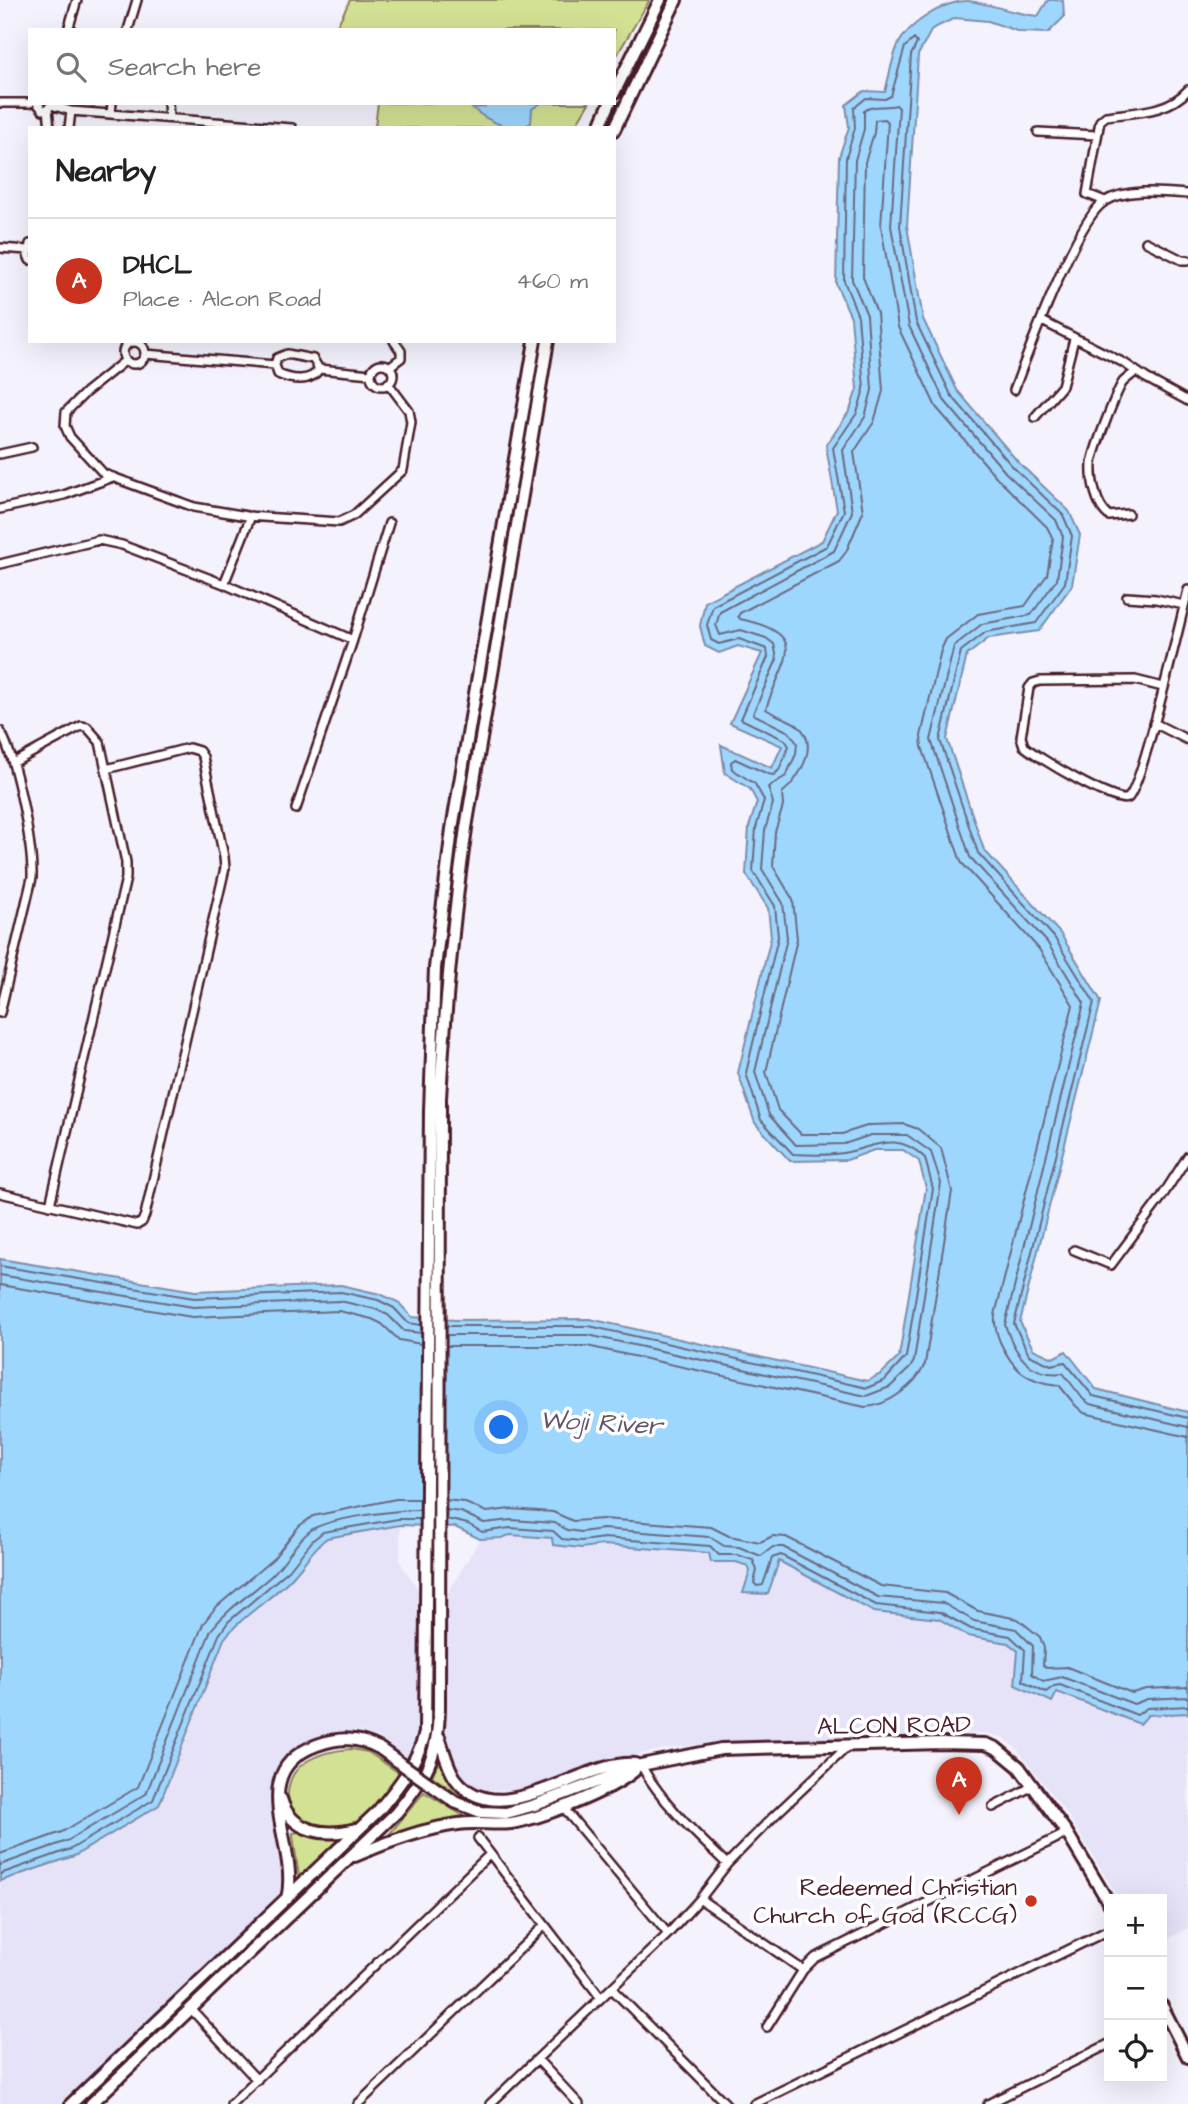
<!DOCTYPE html>
<html lang="en">
<head>
<meta charset="utf-8">
<style>
	:root { --surface:#fff; --page:#f6f6f6; --text:#222; --muted:#767676; --line:#e0e0e0; --accent:#c8321e }
	body { margin:0; font-family:"Architects Daughter",sans-serif; background:var(--page); color:var(--text) }
	.controls { position:absolute; right:21px; bottom:21px; display:grid; overflow:hidden; border-radius:0px; box-shadow:0 7px 28px #0002 }
	.controls button { width:63px; height:63px; display:grid; place-items:center; padding:0; border:0; border-bottom:2px solid var(--line); background:var(--surface); color:var(--text); font:35px sans-serif }
	.you { position:absolute; left:502px; top:1428px; width:24px; height:24px; margin:-18px; border:5px solid #fff; border-radius:50%; background:#1a73e8; box-shadow:0 0 0 10px #1a73e833 }
	.badge { display:grid; place-items:center; width:46px; height:46px; border-radius:50%; background:var(--accent); color:#fff; font-size:23px; font-weight:700 }
	.pin { position:absolute; translate:-50% -58px; filter:drop-shadow(0 2px 4px #0008) }
	.pin::after { content:''; position:absolute; top:37px; width:24px; height:21px; background:inherit; clip-path:polygon(0 0,100% 0,50% 100%) }
	.list { margin:0; padding:0; list-style:none }
	h2 { display:flex; justify-content:space-between; align-items:center; height:91px; margin:0; padding:0 28px; font-size:30px }
	h2 small { font-size:23px; font-weight:400; color:var(--muted) }
	.list li { display:grid; grid-template-columns:46px 1fr auto; gap:21px; align-items:center; box-sizing:border-box; height:126px; padding:0 28px; border-top:2px solid var(--line) }
	.list b { display:block; font-size:26px; white-space:nowrap }
	.list p { margin:0; font-size:23px; white-space:nowrap; color:var(--muted) }
	.list em { font-size:23px; font-style:normal; color:var(--muted) }
	.icon { flex:none; width:38px; height:38px; fill:none; stroke:currentColor; stroke-width:2; stroke-linecap:round; stroke-linejoin:round }
	.map { position:relative; flex:none; width:1188px; height:2104px; overflow:hidden }
	.search { position:absolute; background:var(--surface); box-shadow:0 7px 28px #0002; left:28px; top:28px; width:588px; height:77px; display:flex; align-items:center; gap:18px; box-sizing:border-box; padding:0 24px; border-radius:0px; color:var(--muted); font-size:26px }
	.panel { position:absolute; background:var(--surface); box-shadow:0 7px 28px #0002; left:28px; top:126px; width:588px; height:217px; border-radius:0px }
	.map>svg:first-child { display:block }
</style>
</head>
<body>
<div class="map">
<svg width="1188" height="2104" viewBox="0 0 1188 2104">
	<rect width="100%" height="100%" fill="#f4f2fc"/>
	<filter id="ink" filterUnits="userSpaceOnUse"><feTurbulence type="fractalNoise" baseFrequency=".0143" numOctaves="2"/><feDisplacementMap in="SourceGraphic" scale="14" xChannelSelector="R" yChannelSelector="G"/><feConvolveMatrix kernelMatrix="1 2 1 2 8 2 1 2 1" color-interpolation-filters="sRGB"/></filter>
	<g filter="url(#ink)">
		<path fill="#e6e3f9" d="M400 1525V1562L421 1594 422 1722 416 1743 407 1758 380 1738 359 1731 331 1734 295 1748 281 1762 271 1785 272 1806 285 1864V1888L282 1893 60 2104H0V1880L40 1868 159 1805 193 1722 224 1639 233 1628 280 1588 295 1574 318 1544 327 1538Z
			M509 1535 553 1538V1545L581 1548 603 1545 709 1553 711 1562H736L748 1566 750 1571 743 1592 778 1561 874 1612 939 1619 968 1636 1008 1643 1018 1651 1052 1702 1057 1692 1140 1724 1148 1715 1188 1713V1928L1162 1942V1899H1119L1070 1818 1017 1749 1002 1737 985 1733 703 1744 664 1749 601 1763 516 1790H484L471 1784 456 1770 446 1740 445 1597 480 1539 501 1538Z"/>
		<path fill="#d3e194" stroke="#8e8060" stroke-width="2" d="M350 0H648L649 1 614 60V30H335Z
			M378 103H589L574 128H403L375 126Z
			M351 1749 368 1752 399 1773C391 1788 368 1819 352 1825 343 1828 333 1827 325 1826 316 1826 306 1824 299 1819 292 1812 289 1805 288 1795 288 1761 323 1751 351 1749Z
			M440 1758 466 1794 530 1799C492 1820 462 1798 432 1776Z
			M424 1792 467 1818 387 1837Z
			M299 1832 338 1840 299 1877 293 1836V1833Z"/>
		<path fill="#9ed7fe" stroke="#7c8daa" stroke-width="2" d="M1048 0H1063L1064 17 1048 33 1020 32 988 21 955 18 932 29 918 55 907 226 923 319 957 390 1018 462 1069 511 1080 535 1072 585 1039 631 989 638 967 655 947 739 984 850 1060 933 1101 1001 1020 1322 1033 1349 1053 1358 1066 1351 1096 1389 1188 1412V1713L1148 1715 1140 1724 1057 1692 1052 1702 1015 1685 1018 1651 1008 1643 968 1636 939 1619 874 1612 779 1561 768 1594 743 1593 750 1571 748 1566 736 1562H711L709 1553 603 1545 581 1548 553 1545 552 1538 510 1535 501 1538 480 1539 455 1527 400 1525 327 1538C313 1548 306 1562 294 1575 273 1599 243 1614 224 1639L159 1805 74 1856 0 1881V1259L195 1291 341 1285 380 1294 398 1302 412 1317 455 1320 590 1319 867 1381 881 1374 899 1357 926 1188 919 1161 903 1150H874L847 1160 790 1161 755 1123 738 1073 771 937 768 908 746 874 749 827 757 802 750 789 725 773 721 745 772 768 782 746 730 723 762 653 738 646 719 653 705 646 700 626 705 602 822 541 837 510 826 446 850 410 857 389 851 317 836 284 839 157 849 127 846 105 864 91 885 92C889 77 892 59 898 45 908 24 945 0 969 1 992 4 1014 14 1038 16Z
			M489 103H541L532 109 531 123C512 134 488 121 472 108L484 107Z"/>
		<g fill="none" stroke-linecap="round" stroke-linejoin="round">
			<path stroke="#6c697f" stroke-width="2" d="M0 1266 194 1298 341 1292 378 1300 394 1308 408 1323 421 1325
				M0 1275 193 1307 340 1301 375 1309 388 1315 404 1331 421 1333
				M0 1285 192 1317 339 1311 372 1319 382 1324 399 1340 421 1344
				M447 1326H589L867 1388 885 1380 906 1357 933 1189 925 1158C898 1132 878 1145 848 1152 831 1156 809 1155 793 1154L761 1120 746 1073 778 937 775 906 753 871 756 828 764 800 755 784 732 769 731 762 735 759 768 774 774 775 779 770 789 746 785 740 741 719 768 657 767 649 739 639 719 644 711 640 707 625 713 606 827 546 844 511 833 448 857 413 864 389 858 316 844 281 846 158 855 128 854 108 866 98 885 99 891 96 905 47 914 39 917 43 911 55 900 226 916 322 951 395 1013 467 1063 515 1072 536 1065 583 1036 623 986 632 961 651 940 740 978 853 1054 937 1094 1002 1014 1324 1029 1355 1051 1365 1065 1362 1093 1396 1188 1418
				M447 1335H588L866 1396 890 1387 910 1368 914 1361 941 1183 931 1152 907 1135H871L844 1144 796 1145 769 1115 755 1072 787 938 783 903 762 869 765 830 773 803 768 787 786 776 796 754 797 743 789 732 753 714 777 659 774 644 766 638 741 630 720 635 716 625 720 612 834 551 852 512 843 450 865 417 872 390 867 315 852 280 855 160 864 129V111C872 104 886 108 896 105L899 108 891 226 909 326 944 400 1006 473 1056 520 1063 537 1057 579 1031 615 982 624 954 646 931 740 970 857 1047 942 1084 1003 1005 1325C1015 1354 1029 1377 1063 1373L1083 1399 1090 1404 1188 1427
				M447 1346H587L865 1407C888 1406 916 1385 925 1364L952 1191 941 1148 918 1129 904 1124 870 1125 842 1134H801L778 1110 766 1072 797 939 793 900 773 866 775 832 783 806 782 793C800 779 821 743 797 725 788 718 775 716 766 709 780 662 816 635 740 619L738 616 740 613 839 561 846 552 863 512 854 452 874 422 883 391 877 313 863 277 865 162 874 133 875 120 885 119 888 122 881 226 898 327 936 407 999 480 1047 527 1053 539 1047 575 1025 606 978 614 946 639 941 650 921 736 922 747 961 862 1039 949 1073 1005 995 1315C994 1325 996 1332 1000 1342 1013 1370 1027 1382 1059 1385L1076 1406 1084 1413 1188 1437
				M446 1500 463 1502 487 1512 510 1509 553 1512 573 1521 603 1519 711 1527 729 1536 760 1542 773 1536 786 1537 881 1586 945 1593 978 1611 1018 1619 1040 1637 1044 1648 1043 1665 1046 1668 1067 1667 1132 1693 1146 1689 1188 1687
				M446 1510 461 1512 484 1523 511 1520 555 1523 567 1530 581 1532 603 1529 710 1537 724 1546 739 1547 761 1556 773 1547H783L878 1597 943 1603 974 1621 1016 1629 1033 1646 1032 1674 1043 1681 1062 1677 1134 1704 1147 1699 1188 1697
				M446 1519 468 1524 482 1532 510 1528 553 1531 562 1539 581 1541 604 1538 710 1546 719 1555H737L753 1560 757 1570 754 1583 757 1586 763 1585 772 1558 781 1555 876 1605 940 1612 971 1629 1010 1636 1025 1650 1023 1681 1046 1692 1054 1686 1060 1685 1137 1715 1147 1708 1188 1706
				M0 1854 62 1832 138 1787 203 1624 215 1608 274 1558 299 1526 313 1516 396 1499H420
				M0 1865 67 1841 146 1794 211 1630C228 1608 251 1594 271 1576 286 1562 294 1543 310 1531 326 1518 398 1510 420 1510
				M0 1874 71 1849 153 1800 219 1635 228 1622 289 1570 313 1540 323 1532 398 1519H420"/>
			<defs>
				<path id="street" d="M68 30 77 0
					M128 30 137 0
					M0 103H30
					M37 103 43 110 48 109 51 104
					M168 103 169 118
					M51 105 71 111 292 128
					M48 109 50 128
					M111 114 112 103
					M69 128 71 111
					M1038 132 1096 135
					M1105 201 1087 194 1100 121 1106 116C1134 112 1168 113 1188 90
					M1146 242 1182 260H1188
					M30 244 28 255 30 260
					M0 248 28 250
					M1042 321 1124 363 1146 378 1188 401
					M123 353a11 11 0 1 1 22 0a11 11 0 1 1-22 0Z
					M145 354 275 365
					M287 354 313 359 319 369C311 383 291 380 278 374L275 365 277 358Z
					M126 360 86 392 66 412 65 426 70 437 104 474 194 507 247 516 339 522 354 515 403 470 411 422 409 411 388 383
					M371 375a11 11 0 1 1 22 0a11 11 0 1 1-22 0Z
					M389 367 401 358V351L394 341
					M319 369 371 374
					M1014 390C1027 355 1077 219 1104 202 1126 188 1163 192 1188 194
					M1035 417 1062 386 1074 339
					M0 454 32 447
					M0 509 64 495 113 477
					M1128 514 1109 516C1096 506 1091 480 1092 465 1092 454 1117 390 1123 382 1127 378 1132 375 1136 371
					M0 564 99 540 122 545 224 584 353 640
					M224 584 251 516
					M1127 597 1156 599 1184 605
					M1163 687 1135 680 1040 681 1033 683 1029 688 1021 737 1024 746C1035 756 1118 806 1128 798 1142 787 1181 618 1188 590
					M1154 723 1188 740
					M0 731C16 757 33 846 32 878L0 1013
					M13 763 81 726 87 727 100 742 126 862V878L50 1205
					M296 809 353 640 389 523
					M0 1193 137 1225 142 1222 145 1215 225 868 224 857 203 757 199 751 189 748 106 769
					M1074 1250 1111 1265 1161 1198 1188 1156
					M641 1765C660 1801 698 1836 727 1864
					M993 1807 1033 1786
					M567 1812 668 1934
					M478 1838 601 1998
					M700 1899 803 1970
					M612 1989 726 2104
					M191 2009 257 2080
					M767 2027 803 1970 815 1958 1067 1833
					M537 2059 579 2104
					M231 2104 490 1854
					M358 2104 544 1926
					M490 2104 668 1934 700 1899 727 1864 773 1817 848 1746
					M754 2104 1109 1930
					M988 2104 1109 2044"/>
				<path id="secondary" d="M614 93 660 0
					M599 128 610 103
					M614 130 676 0
					M439 1737C444 1751 447 1766 455 1778 498 1836 583 1759 635 1764
					M281 1799C291 1833 326 1837 356 1829
					M455 1802 481 1812 506 1813 535 1805 641 1765 721 1749 941 1743 985 1744 996 1748 1019 1767 1067 1833 1109 1903
					M355 1856C387 1842 423 1829 458 1824 475 1821 493 1825 511 1823 542 1818 610 1791 634 1771
					M287 1899C301 1846 242 1772 317 1745 340 1737 358 1737 379 1748
					M1162 2006 1188 2057
					M71 2104 378 1811C398 1787 417 1763 425 1733L430 1111 435 968 452 829 535 341
					M91 2104 396 1813C426 1777 438 1757 439 1709L440 1098C445 1008 453 918 466 828L548 341"/>
			</defs>
			<use href="#street" stroke="#4a1f2b" stroke-width="12"/>
			<use href="#secondary" stroke="#4a1f2b" stroke-width="16"/>
			<use href="#street" stroke="#fff" stroke-width="7"/>
			<use href="#secondary" stroke="#fff" stroke-width="10"/>
			<defs>
				<path id="secondary-bridge" d="M379 1748 455 1802"/>
			</defs>
			<use href="#secondary-bridge" stroke="#4a1f2b" stroke-width="16" stroke-linecap="butt"/>
			<use href="#secondary-bridge" stroke="#fff" stroke-width="10"/>
		</g>
	</g>
	<circle fill="#c8321e" stroke="#fff" stroke-width="2.5" cx="1031" cy="1901" r="7"/>
	<g text-anchor="middle" stroke-width="7" stroke-linejoin="round" paint-order="stroke">
		<g font-size="24" fill="#4a1f2b" stroke="#fff">
			<text transform="translate(894 1725) rotate(-1)" y="8">ALCON ROAD</text>
		</g>
		<g font-size="24" fill="#4a1f2b" stroke="#fff" text-anchor="end">
			<text x="1017" y="1895">Redeemed Christian<tspan x="1017" dy="28">Church of God (RCCG)</tspan></text>
		</g>
		<g font-size="26" font-style="italic" fill="#63566a" stroke="#fff">
			<text transform="translate(601 1422) rotate(3)" y="9">Woji River</text>
		</g>
	</g>
</svg>
<div class="controls">
<button>+</button>
<button>−</button>
<button><svg class="icon" aria-label="locate" viewBox="0 0 24 24"><circle cx="12" cy="12" r="6"/><path d="M12 2v4M12 18v4M2 12h4M18 12h4"/></svg></button>
</div>
<div class="you"></div>
<div class="pin badge" style="left:959px;top:1815px">A</div>
<div class="search"><svg class="icon" aria-label="search" viewBox="0 0 24 24"><circle cx="10" cy="10" r="6"/><path d="M15 15l6 6"/></svg>Search here</div>
<section class="panel">
<h2>Nearby<small></small></h2>
<ul class="list">
<li><span class="badge">A</span><div><b>DHCL</b><p>Place · Alcon Road</p></div><em>460 m</em></li>
</ul>
</section>
</div>
</body>
</html>
